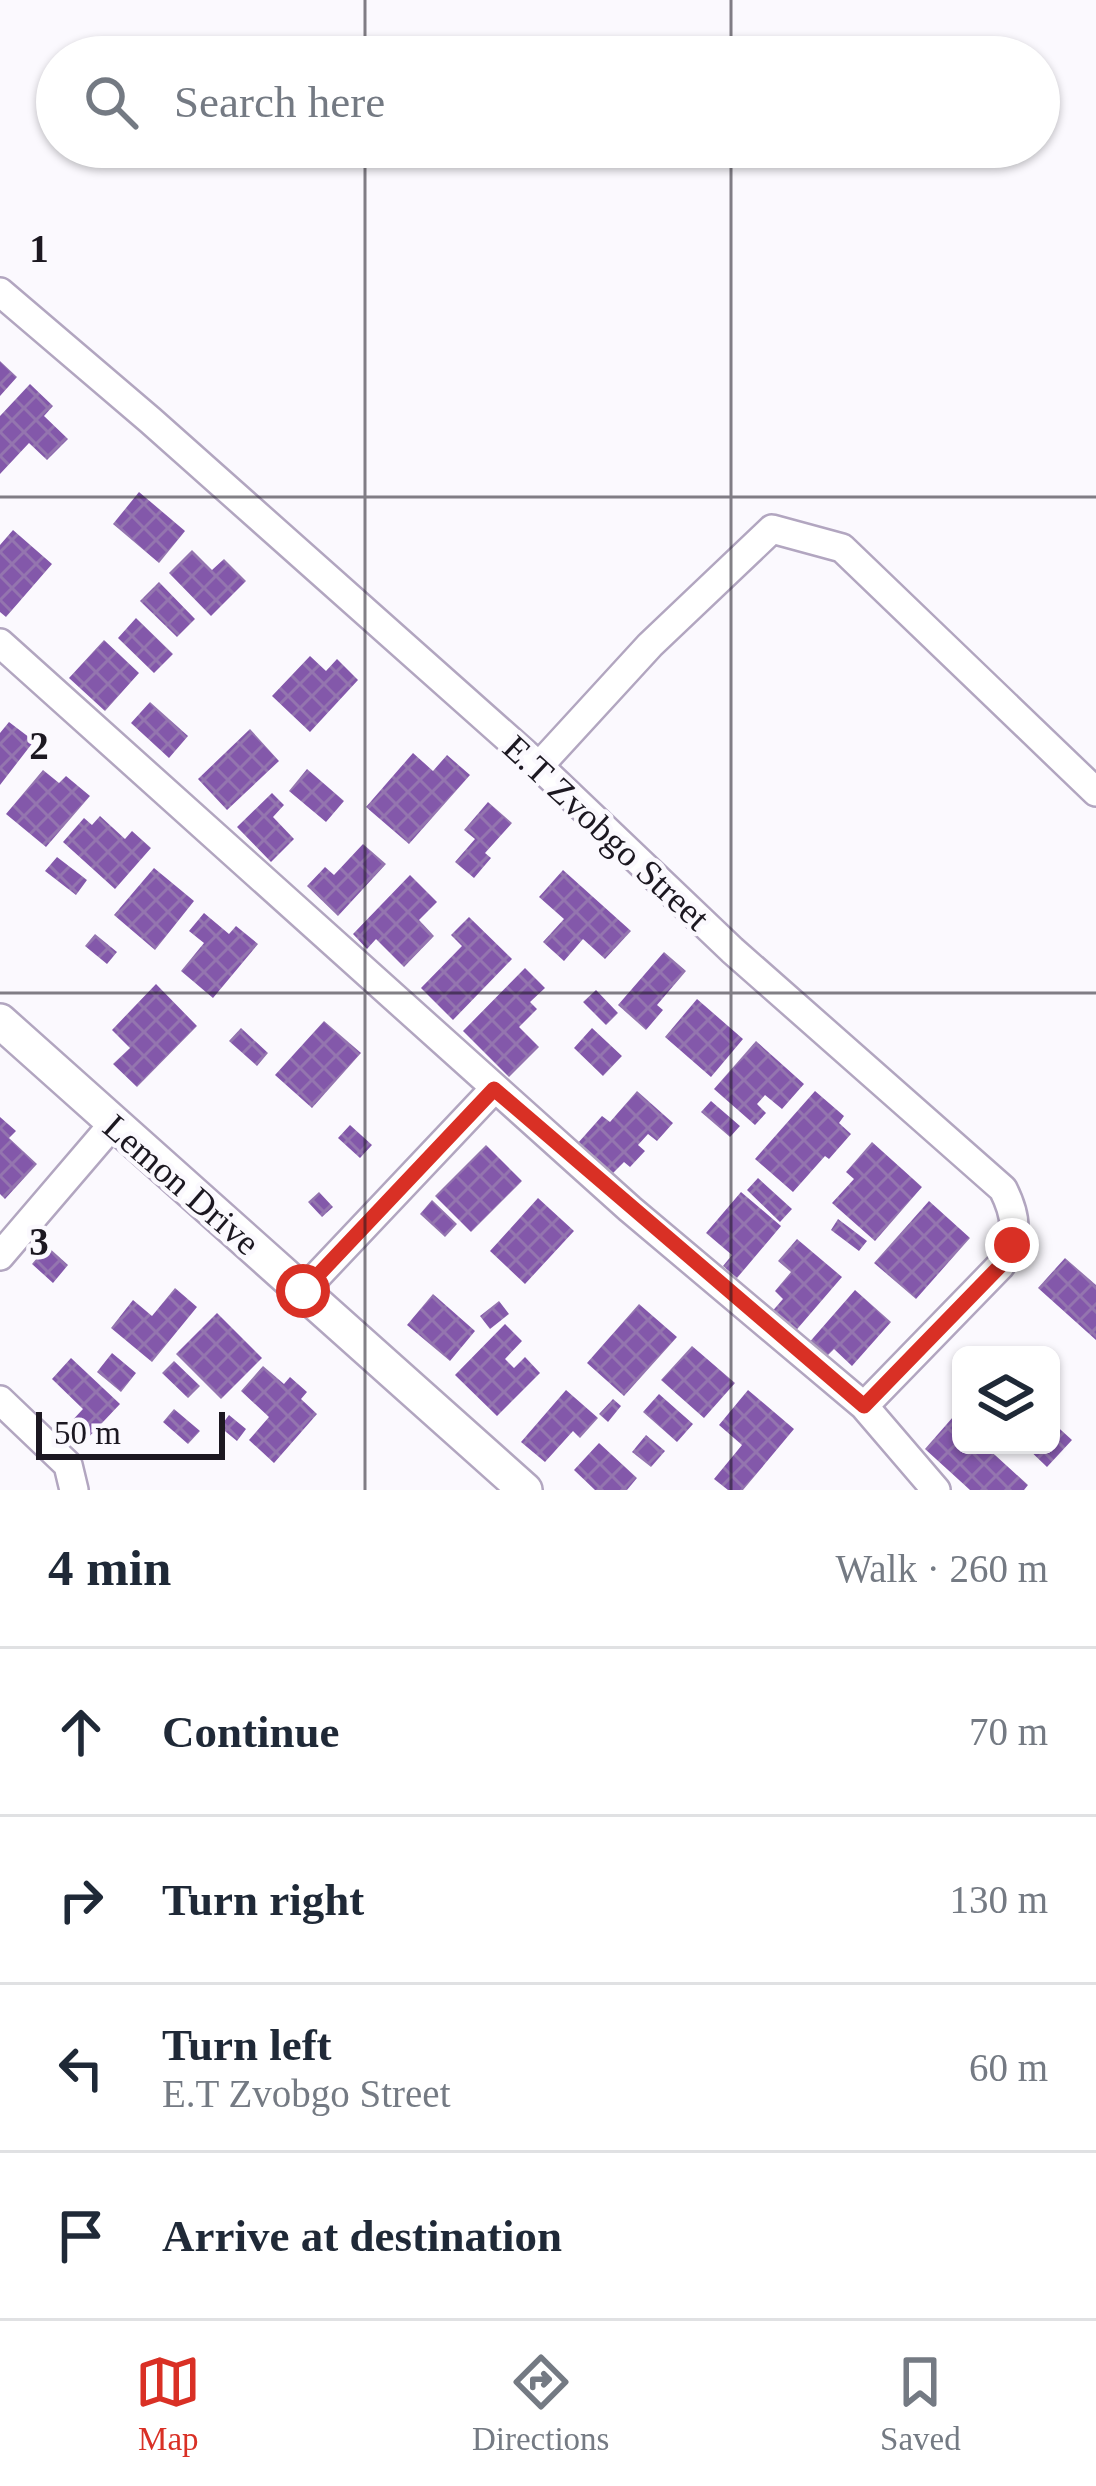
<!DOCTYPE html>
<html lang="en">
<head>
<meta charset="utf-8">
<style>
	:root { --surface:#fff; --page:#f6f6f7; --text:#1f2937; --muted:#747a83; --line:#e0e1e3; --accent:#d93025 }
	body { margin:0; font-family:Georgia,serif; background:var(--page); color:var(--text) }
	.controls { position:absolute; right:36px; bottom:36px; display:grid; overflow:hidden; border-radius:18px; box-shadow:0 3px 9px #0004 }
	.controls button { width:108px; height:108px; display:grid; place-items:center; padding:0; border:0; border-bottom:3px solid var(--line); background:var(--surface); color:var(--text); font:60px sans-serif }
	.scale { position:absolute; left:36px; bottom:30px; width:189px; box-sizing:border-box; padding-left:12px; border:6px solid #1c1821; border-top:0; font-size:33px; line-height:42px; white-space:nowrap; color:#1c1821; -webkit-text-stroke:9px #fbf9fe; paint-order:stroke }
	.stop { position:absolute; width:36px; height:36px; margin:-27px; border:9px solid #d93025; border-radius:50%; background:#fff }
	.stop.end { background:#d93025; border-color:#fff; box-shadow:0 3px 12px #0008 }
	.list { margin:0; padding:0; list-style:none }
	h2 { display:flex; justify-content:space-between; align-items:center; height:156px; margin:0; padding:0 48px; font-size:51px }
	h2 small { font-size:39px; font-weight:400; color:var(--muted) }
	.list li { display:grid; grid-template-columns:78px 1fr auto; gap:36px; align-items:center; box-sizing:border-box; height:168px; padding:0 48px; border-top:3px solid var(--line) }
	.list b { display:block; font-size:45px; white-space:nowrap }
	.list p { margin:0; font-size:39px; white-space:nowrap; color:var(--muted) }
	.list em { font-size:39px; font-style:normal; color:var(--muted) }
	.icon { flex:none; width:66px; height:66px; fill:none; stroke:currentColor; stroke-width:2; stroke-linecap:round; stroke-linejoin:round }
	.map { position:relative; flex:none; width:1096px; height:1490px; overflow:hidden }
	.search { position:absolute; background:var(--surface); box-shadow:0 3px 9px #0004; left:36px; right:36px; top:36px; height:132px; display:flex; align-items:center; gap:30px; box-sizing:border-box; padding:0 42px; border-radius:66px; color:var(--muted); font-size:45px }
	.sheet { height:828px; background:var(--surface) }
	nav { display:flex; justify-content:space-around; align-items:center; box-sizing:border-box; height:168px; border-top:3px solid var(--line); background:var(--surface); font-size:33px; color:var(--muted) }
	nav a { display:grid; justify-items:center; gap:6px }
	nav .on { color:var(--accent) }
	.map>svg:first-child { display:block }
</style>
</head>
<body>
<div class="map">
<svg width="1096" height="1490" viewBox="0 0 1096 1490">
	<defs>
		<pattern id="building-cross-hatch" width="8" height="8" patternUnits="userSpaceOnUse" patternTransform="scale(3)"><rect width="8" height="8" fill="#8358aa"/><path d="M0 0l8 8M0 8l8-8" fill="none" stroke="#9475af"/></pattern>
	</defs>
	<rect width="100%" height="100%" fill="#fbf9fe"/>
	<path fill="url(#building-cross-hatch)" d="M0 361 17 377 0 396Z
		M30 384 53 406 44 416 68 439 47 460 29 443 0 474V416Z
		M139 492 185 531 159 563 113 524Z
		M13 530 52 564 6 617 0 612V545Z
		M192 550 212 570 224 559 246 581 211 616 169 573Z
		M159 582 195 619 177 637 140 601Z
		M136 618 173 654 154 673 118 638Z
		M104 640 139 673 105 711 69 678Z
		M310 656 326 671 337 659 358 680 310 732 272 696Z
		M150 702 188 736 169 758 131 723Z
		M9 722 34 741 0 785V733Z
		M250 729 279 761 227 810 198 779Z
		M413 753 433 771 447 755 470 775 409 844 366 807Z
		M307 769 344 801 326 822 289 791Z
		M43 770 59 783 66 776 90 796 46 847 6 814Z
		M272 793 284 805 273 817 294 839 271 862 237 827Z
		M488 802 512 823 485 853 491 858 474 878 455 862 475 839 464 830Z
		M100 816 125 839 132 831 151 848 115 889 63 842 84 818 92 825Z
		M363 844 386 864 338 916 307 886 325 867 334 875Z
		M57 857 87 880 76 895 45 871Z
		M154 868 194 901 155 950 114 915Z
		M563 870 631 931 605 959 583 939 564 961 543 942 564 919 539 897Z
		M410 875 437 902 419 920 434 936 404 967 376 939 367 949 353 934Z
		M204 913 229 934 236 926 258 944 213 998 181 971 204 943 189 931Z
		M469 917 512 959 453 1020 421 988 462 946 451 935Z
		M95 934 117 952 107 964 85 946Z
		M664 952 686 971 657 1005 663 1010 646 1030 618 1005Z
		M525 968 545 988 530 1002 537 1009 519 1027 539 1047 509 1077 463 1031Z
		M156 984 197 1026 137 1087 113 1064 130 1048 112 1030Z
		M596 990 618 1013 606 1025 583 1002Z
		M697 999 743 1039 711 1077 665 1037Z
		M324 1021 361 1053 312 1108 275 1075Z
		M241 1028 268 1053 257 1066 229 1041Z
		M592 1028 622 1056 603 1076 574 1048Z
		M756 1041 804 1084 782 1109 765 1095 757 1104 766 1113 755 1125 714 1089Z
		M637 1091 673 1123 657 1141 648 1134 638 1145 645 1151 630 1167 624 1162 612 1174 578 1143 602 1116 610 1122Z
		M815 1091 844 1116 839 1123 851 1134 829 1159 825 1156 793 1192 755 1159Z
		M711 1101 740 1126 730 1137 701 1112Z
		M0 1117 16 1131 9 1138 37 1164 5 1199 0 1194Z
		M350 1125 372 1145 360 1158 338 1138Z
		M872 1142 922 1187 875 1241 832 1203 854 1179 846 1172Z
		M486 1145 522 1181 471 1232 435 1196Z
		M758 1178 792 1209 780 1222 747 1190Z
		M319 1192 333 1207 322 1217 308 1202Z
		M741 1192 781 1226 737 1278 723 1266 732 1255 706 1233Z
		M538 1198 574 1231 525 1284 490 1251Z
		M432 1200 457 1224 445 1237 420 1214Z
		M929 1201 970 1238 916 1299 874 1263Z
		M838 1219 867 1241 859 1251 831 1230Z
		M797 1239 842 1277 792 1335 769 1315 783 1299 775 1291 791 1272 778 1261Z
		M47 1246 68 1265 53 1283 32 1264Z
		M1065 1258 1096 1285V1340L1038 1288Z
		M175 1288 197 1307 152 1362 111 1328 133 1300 152 1316Z
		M855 1290 891 1322 852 1366 834 1349 823 1360 807 1345Z
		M433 1294 475 1331 450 1361 407 1325Z
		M499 1301 509 1314 490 1329 480 1316Z
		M639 1304 677 1337 624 1396 587 1363Z
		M217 1313 262 1358 221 1399 176 1354Z
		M505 1324 522 1341 505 1359 514 1368 525 1357 540 1373 497 1416 455 1375Z
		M692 1346 735 1383 704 1418 661 1380Z
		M112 1353 136 1373 121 1392 97 1372Z
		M71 1358 120 1404 85 1441 68 1425 83 1409 52 1379Z
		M174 1361 200 1386 188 1398 162 1373Z
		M263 1366 284 1384 290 1377 307 1392 301 1399 317 1414 274 1463 249 1440 269 1417 241 1391Z
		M566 1390 598 1418 580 1438 573 1431 545 1462 521 1442Z
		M748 1390 794 1429 743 1490H728L714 1479 742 1445 719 1425Z
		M659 1394 693 1424 677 1442 643 1412Z
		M613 1399 621 1406 608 1422 599 1414Z
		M174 1409 200 1431 188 1444 163 1422Z
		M229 1415 246 1429 237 1441 220 1427Z
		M953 1417 961 1424V1445H984L1028 1485 1024 1490H970L925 1449Z
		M1051 1421 1072 1440 1047 1467 1024 1445H1051Z
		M646 1435 665 1451 651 1467 632 1452Z
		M599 1443 637 1478 627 1490H595L574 1470Z"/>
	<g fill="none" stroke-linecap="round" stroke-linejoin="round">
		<defs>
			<path id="minor" d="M0 292 150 420 539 766 732 950 1003 1189C1018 1219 1018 1236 1001 1265L864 1406
				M0 643 630 1209 864 1406 936 1490
				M539 766 650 645 772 529 842 548 1096 792
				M0 1256 113 1124
				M303 1291 494 1089
				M0 1400 68 1465 74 1490"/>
			<path id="tertiary" d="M0 1021 525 1490"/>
		</defs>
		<use href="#minor" stroke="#b2a6c0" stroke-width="32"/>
		<use href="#tertiary" stroke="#b2a6c0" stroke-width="38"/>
		<use href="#minor" stroke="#fff" stroke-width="27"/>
		<use href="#tertiary" stroke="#fff" stroke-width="33"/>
	</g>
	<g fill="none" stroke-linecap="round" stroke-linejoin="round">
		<path stroke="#d93025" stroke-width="15" d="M303 1291 494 1089 864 1406 1001 1265 1012 1245"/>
	</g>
	<path fill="none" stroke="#1c1821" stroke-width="3" stroke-opacity="0.55" d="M365 0V57M731 0V57M365 147V1490M731 147V1490M0 497H1096M0 993H1096"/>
	<g text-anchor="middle" stroke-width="9" stroke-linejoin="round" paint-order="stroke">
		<g font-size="36" fill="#1c1821" stroke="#fbf9fe">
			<text transform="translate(607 832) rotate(43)" y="13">E.T Zvobgo Street</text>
			<text transform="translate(182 1184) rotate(41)" y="13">Lemon Drive</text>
		</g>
	</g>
	<g font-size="39" text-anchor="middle" font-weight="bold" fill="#1c1821" stroke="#fbf9fe" stroke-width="9" stroke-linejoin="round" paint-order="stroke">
		<text x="39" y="262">1</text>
		<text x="39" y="759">2</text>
		<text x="39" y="1255">3</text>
	</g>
</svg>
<div class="controls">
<button><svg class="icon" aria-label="layers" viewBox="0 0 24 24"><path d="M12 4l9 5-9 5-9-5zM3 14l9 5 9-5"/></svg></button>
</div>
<div class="scale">50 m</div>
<div class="stop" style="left:303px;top:1291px"></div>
<div class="stop end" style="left:1012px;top:1245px"></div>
<div class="search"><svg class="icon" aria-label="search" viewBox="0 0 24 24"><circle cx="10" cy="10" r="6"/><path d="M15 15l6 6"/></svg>Search here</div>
</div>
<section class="sheet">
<h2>4 min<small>Walk · 260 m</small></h2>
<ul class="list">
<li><svg class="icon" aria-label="ahead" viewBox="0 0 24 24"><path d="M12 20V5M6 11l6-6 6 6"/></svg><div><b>Continue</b></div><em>70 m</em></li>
<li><svg class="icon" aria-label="right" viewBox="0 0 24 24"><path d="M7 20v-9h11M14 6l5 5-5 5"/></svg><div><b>Turn right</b></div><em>130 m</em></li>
<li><svg class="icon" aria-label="left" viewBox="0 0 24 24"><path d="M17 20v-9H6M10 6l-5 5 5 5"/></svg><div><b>Turn left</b><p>E.T Zvobgo Street</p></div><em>60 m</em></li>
<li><svg class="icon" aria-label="arrive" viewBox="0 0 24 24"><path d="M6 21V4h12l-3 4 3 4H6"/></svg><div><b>Arrive at destination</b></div></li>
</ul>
</section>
<nav>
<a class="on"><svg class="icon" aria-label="map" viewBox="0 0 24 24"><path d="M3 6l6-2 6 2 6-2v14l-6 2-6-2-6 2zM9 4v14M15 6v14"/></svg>Map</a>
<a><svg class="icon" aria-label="directions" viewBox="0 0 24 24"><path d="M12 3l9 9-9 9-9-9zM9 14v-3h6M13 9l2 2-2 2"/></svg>Directions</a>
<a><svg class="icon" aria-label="saved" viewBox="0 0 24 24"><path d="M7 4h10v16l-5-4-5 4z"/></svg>Saved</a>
</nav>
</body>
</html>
